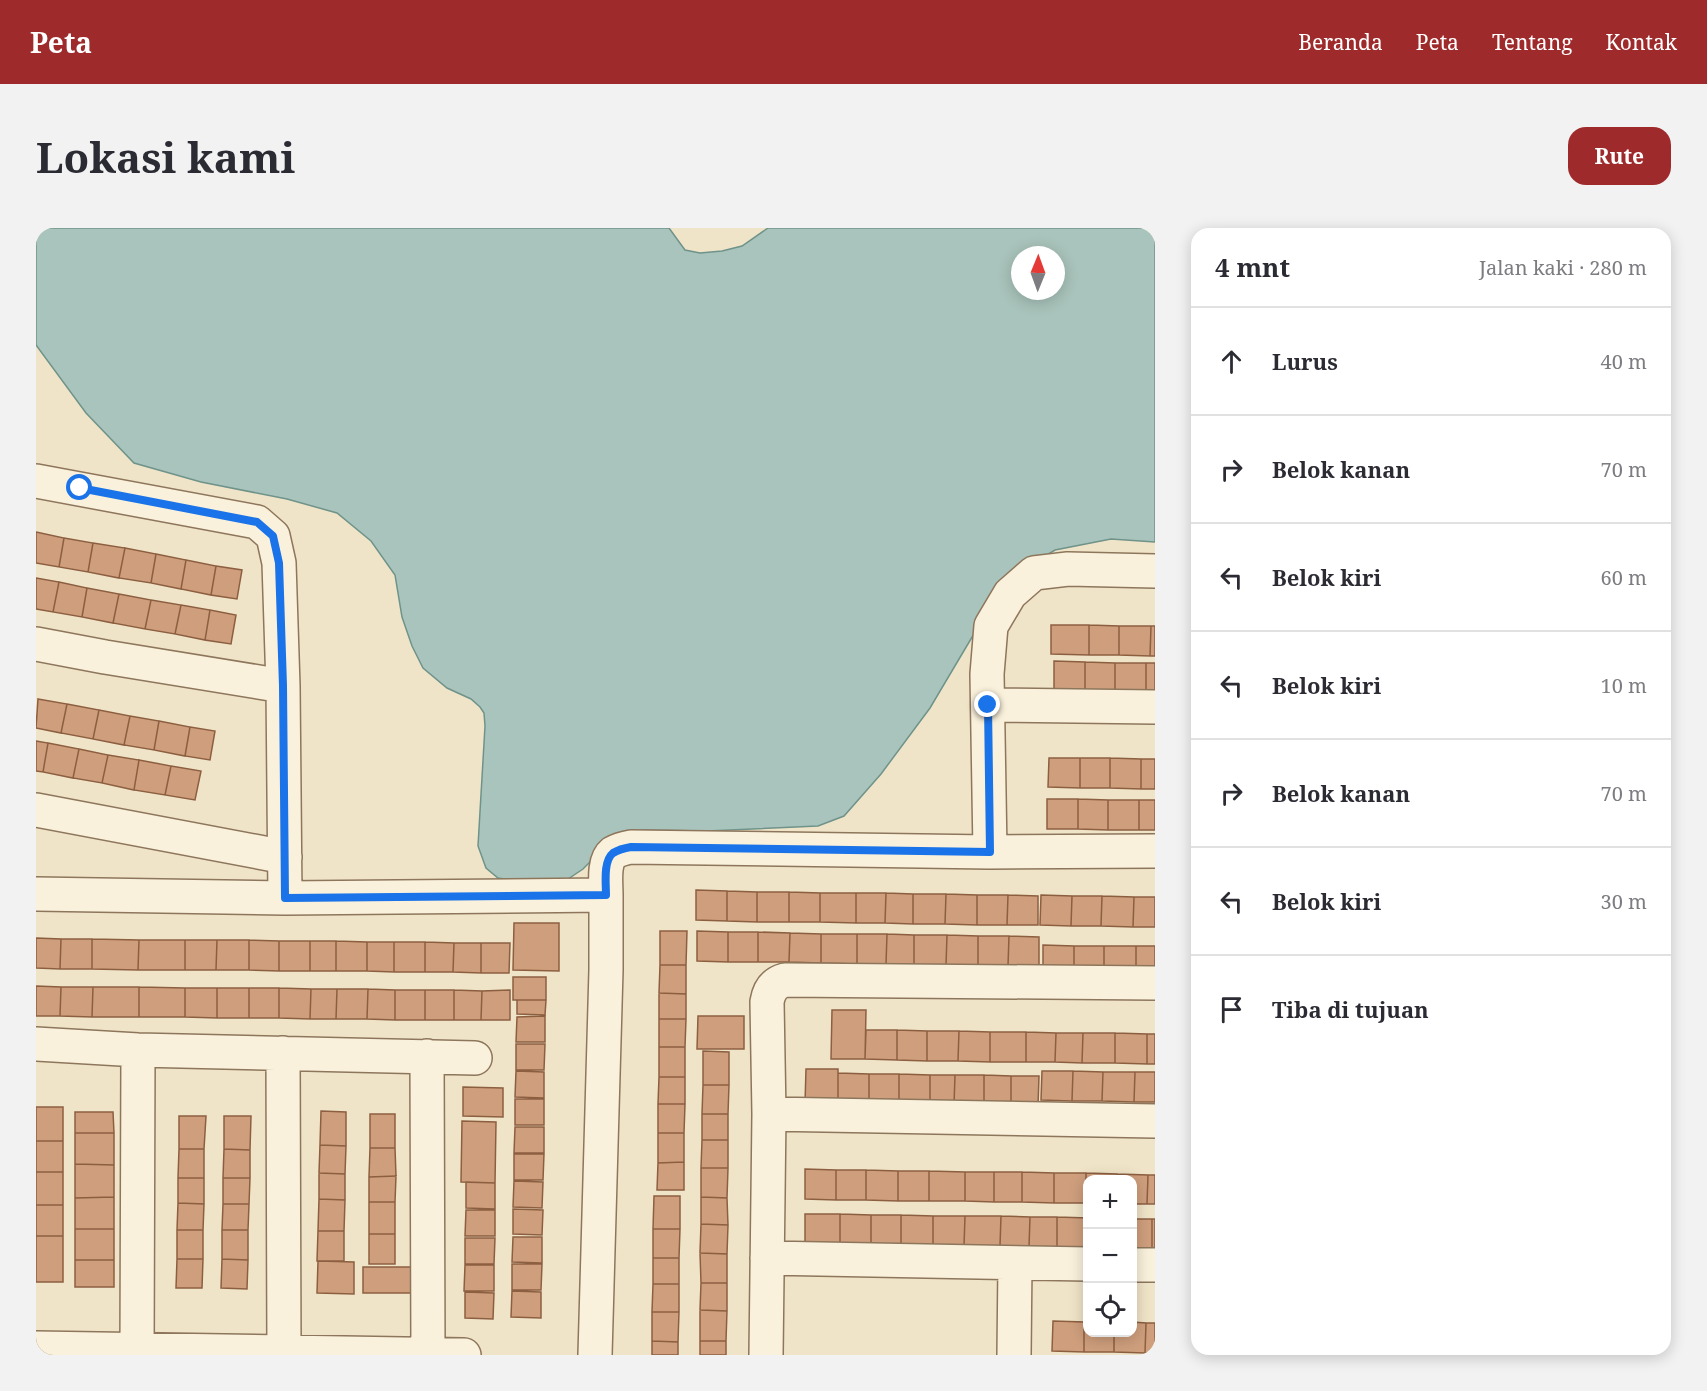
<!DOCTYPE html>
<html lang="id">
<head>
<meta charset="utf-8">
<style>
	:root { --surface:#fff; --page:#f2f2f3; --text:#2b2b33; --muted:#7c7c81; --line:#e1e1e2; --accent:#9e2a2b }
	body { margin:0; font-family:"Noto Serif",serif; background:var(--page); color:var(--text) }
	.controls { position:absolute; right:18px; bottom:18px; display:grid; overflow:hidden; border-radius:12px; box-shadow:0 3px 15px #0003 }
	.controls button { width:54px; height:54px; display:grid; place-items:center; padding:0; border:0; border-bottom:2px solid var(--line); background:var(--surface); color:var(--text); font:30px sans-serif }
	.compass { position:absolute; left:975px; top:18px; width:54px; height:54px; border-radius:50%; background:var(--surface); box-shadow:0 3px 15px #0003; rotate:1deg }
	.stop { position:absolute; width:18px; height:18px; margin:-14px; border:4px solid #1a73e8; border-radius:50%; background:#fff }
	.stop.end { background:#1a73e8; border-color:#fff; box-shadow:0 2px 6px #0008 }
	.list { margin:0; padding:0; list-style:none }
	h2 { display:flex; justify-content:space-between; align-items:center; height:78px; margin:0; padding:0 24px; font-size:26px }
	h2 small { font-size:20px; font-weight:400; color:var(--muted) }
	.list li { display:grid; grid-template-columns:39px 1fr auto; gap:18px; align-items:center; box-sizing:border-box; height:108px; padding:0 24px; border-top:2px solid var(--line) }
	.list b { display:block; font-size:22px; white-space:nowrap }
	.list em { font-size:20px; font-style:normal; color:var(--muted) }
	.icon { flex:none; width:33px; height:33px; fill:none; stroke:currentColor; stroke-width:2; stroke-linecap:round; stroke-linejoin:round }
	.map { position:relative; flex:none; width:1119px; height:1127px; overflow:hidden; border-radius:18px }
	header { display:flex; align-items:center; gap:36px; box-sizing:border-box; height:84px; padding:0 30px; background:var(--accent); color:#fff }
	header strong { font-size:28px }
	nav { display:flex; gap:33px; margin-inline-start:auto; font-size:21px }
	.intro { display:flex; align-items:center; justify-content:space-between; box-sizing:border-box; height:144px; padding:0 36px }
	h1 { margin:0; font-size:42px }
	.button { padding:15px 27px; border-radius:18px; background:var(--accent); color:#fff; font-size:21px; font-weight:700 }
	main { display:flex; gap:36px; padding:0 36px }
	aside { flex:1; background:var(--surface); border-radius:18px; box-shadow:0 3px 15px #0003 }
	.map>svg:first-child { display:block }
</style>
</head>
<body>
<header>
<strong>Peta</strong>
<nav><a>Beranda</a><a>Peta</a><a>Tentang</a><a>Kontak</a></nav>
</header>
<div class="intro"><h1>Lokasi kami</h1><a class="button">Rute</a></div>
<main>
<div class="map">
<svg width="1119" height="1127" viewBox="0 0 1119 1127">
	<rect width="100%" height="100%" fill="#f0e4c8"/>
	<path fill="#a9c4bc" stroke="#6f938a" stroke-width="1.5" fill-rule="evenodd" d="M0 0H633L649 22 664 25 686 23 706 18 732 0H1119V314L1075 311 1019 322 979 346 945 394 894 480 845 546 808 588 782 598 671 603 607 602 581 610 561 627 547 641 529 653 485 654 462 650 450 640 442 618 449 498 448 485 444 479 435 471 411 460 387 440 376 418 366 389 359 347 335 313 301 285 251 271 165 254 98 235 50 185 0 117ZM984 27H1020V63H984Z"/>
	<path fill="#cf9f7d" stroke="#8d5f41" stroke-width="1.5" d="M0 304 28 310 23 339 0 335Z
		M28 310 57 315 52 344 23 339Z
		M57 315 89 320 83 350 52 344Z
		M89 320 120 326 115 355 83 350Z
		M120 326 150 332 145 361 115 355Z
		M150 332 180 338 175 367 145 361Z
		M180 338 206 342 201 371 175 367Z
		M0 350 23 354 17 384 0 381Z
		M23 354 51 360 46 389 17 384Z
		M51 360 83 366 77 395 46 389Z
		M83 366 115 372 109 401 77 395Z
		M115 372 145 377 139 406 109 401Z
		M145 377 174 382 169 412 139 406Z
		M174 382 200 387 195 416 169 412Z
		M1015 397H1053V427L1015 426Z
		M1053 397 1083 398V427H1053Z
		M1083 398H1115L1114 428 1083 427Z
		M1115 398H1119V428H1114Z
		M1018 433 1049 434V464L1018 463Z
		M1049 434 1079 435V464H1049Z
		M1079 435H1110V464H1079Z
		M1110 435H1119V465L1110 464Z
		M2 471 31 476 25 505 0 500Z
		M31 476 63 482 57 511 25 505Z
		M63 482 94 488 88 517 57 511Z
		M94 488 123 493 118 522 88 517Z
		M123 493 154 499 149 528 118 522Z
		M154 499 179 503 174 532 149 528Z
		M0 513 12 515 7 544 0 543Z
		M12 515 43 521 37 550 7 544Z
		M43 521 72 527 66 555 37 550Z
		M72 527 103 532 98 562 66 555Z
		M1013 530H1044V560L1012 559Z
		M1044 530H1074V560H1044Z
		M1074 530 1105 531V561L1074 560Z
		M1105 531H1119V561H1105Z
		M103 532 135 538 129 567 98 562Z
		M135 538 165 543 159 572 129 567Z
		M1011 571H1042V601H1011Z
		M1042 571 1072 572V602L1042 601Z
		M1072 572H1103V602H1072Z
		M1103 572H1119V602H1103Z
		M660 662 691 663V693L660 692Z
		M691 663 721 664V694L691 693Z
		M721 664H753V694H721Z
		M753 664 784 665V694H753Z
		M784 665H820V695L784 694Z
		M820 665H850L849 695H820Z
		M850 665 877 666V696L849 695Z
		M877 666H910L909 696H877Z
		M910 666 941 667V697L909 696Z
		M941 667H972L971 697H941Z
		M972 667 1002 668V697H971Z
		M1005 667 1036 668 1035 698 1004 697Z
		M1036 668H1066L1065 698H1035Z
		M1066 668 1098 669 1097 699 1065 698Z
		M1098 669H1119V699H1097Z
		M478 695H523V743L477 742Z
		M624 703H651L650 737H624Z
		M661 703 692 704V734L661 733Z
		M692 704H722V734H692Z
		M722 704 754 705 753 734H722Z
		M754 705 785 706V735L753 734Z
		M785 706H821V736L785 735Z
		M821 706H851L850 736H821Z
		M851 706 878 707V737L850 736Z
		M878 707H911L910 737H878Z
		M911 707 942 708V738L910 737Z
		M942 708H973L972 738H942Z
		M973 708 1003 709V738H972Z
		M0 710 25 711 24 741 0 740Z
		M25 711H56V741H24Z
		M56 711 103 712 102 742 56 741Z
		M103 712H149V742H102Z
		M149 712H181L180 742H149Z
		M181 712H213V742H180Z
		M213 712 243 713V743L213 742Z
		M243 713H274V743H243Z
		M274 713H300V743H274Z
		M300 713 331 714V743H300Z
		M331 714H358V744L331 743Z
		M358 714H389V744H358Z
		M389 714 418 715 417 744H389Z
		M418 715H445V745L417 744Z
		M445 715H474L473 745H445Z
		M1007 717 1038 718V747L1007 746Z
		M1038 718H1068V747H1038Z
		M1068 718H1100V748L1068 747Z
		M1100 718H1119V748H1100Z
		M624 737H650V766L623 765Z
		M477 749H510V772H477Z
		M0 758 25 759 24 788H0Z
		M25 759H57L56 789 24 788Z
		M57 759H103V789H56Z
		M103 759 149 760V789H103Z
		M149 760H181V790L149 789Z
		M181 760H213V790H181Z
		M213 760H243V790H213Z
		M243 760 275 761 274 791 243 790Z
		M275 761H301L300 791H274Z
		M301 761H332L331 791H300Z
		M332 761 359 762V792L331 791Z
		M359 762H389V792H359Z
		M389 762H418V792H389Z
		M418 762 446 763 445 792H418Z
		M474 762V792H445L446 763Z
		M623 765 650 766V791H623Z
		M481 772H510L509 787 481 786Z
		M796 782H830L829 831H795Z
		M509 788V814H480L481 789Z
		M662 788H708V821H661Z
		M623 791H650L649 819H623Z
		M830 802H861V832L829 831Z
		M861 802 891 803V833L861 832Z
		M891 803H923L922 833H891Z
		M923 803 954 804V834L922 833Z
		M954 804H990V834H954Z
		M990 804 1020 805 1019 834H990Z
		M1020 805H1047L1046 835 1019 834Z
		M1047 805H1079V835H1046Z
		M1079 805 1111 806V836L1079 835Z
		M1111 806H1119V836H1111Z
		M480 816H509L508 842H480Z
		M623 819H649V849H623Z
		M667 823 693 824V857H667Z
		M770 841H802V875H769Z
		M480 843 508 844V870L479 869Z
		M1006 843H1037L1036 873 1005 872Z
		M1037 843 1067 844 1066 873H1036Z
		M1067 844H1099L1098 874 1066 873Z
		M1099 844H1119V874H1098Z
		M802 845 833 846V876L802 875Z
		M833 846H863V876H833Z
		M863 846 894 847V876H863Z
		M894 847H919L918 877 894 876Z
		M919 847H948V877H918Z
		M948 847 975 848V878L948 877Z
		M975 848H1003L1002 878H975Z
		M623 849H649V876H622Z
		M667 857H693L692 886H666Z
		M427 859 467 860V889L427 888Z
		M479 871H508V897H479Z
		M622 876H649L648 905H622Z
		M0 879H27V913H0Z
		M285 883 310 884V918L284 917Z
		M39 884H77L78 905H39Z
		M334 886H359V920H334Z
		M666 886H692V912H666Z
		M143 888H170L168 921H143Z
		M188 888H215L214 922 188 921Z
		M426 893 460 894 459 955 425 954Z
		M479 899H508V925H478Z
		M39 905H78V937L39 936Z
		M622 905H648V934L622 935Z
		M666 912H692V940H665Z
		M0 913H27V944H0Z
		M284 917 310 918 309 946 283 945Z
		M334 920H359L360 948 333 949Z
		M143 921H168V950H142Z
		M188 921 214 922V950H187Z
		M478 926H508L507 952H478Z
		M648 934V962H621L622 935Z
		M39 936 78 937V969L39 970Z
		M665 940H692L691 970 665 969Z
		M769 941 800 942V972L769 971Z
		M800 942H830V972H800Z
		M830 942 862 943V973L830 972Z
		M862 943H893V973H862Z
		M893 943 929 944V973H893Z
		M0 944H27V977H0Z
		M929 944H958V974L929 973Z
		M958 944H986V974H958Z
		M986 944 1018 945V975L986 974Z
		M283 945 309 946V972L283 971Z
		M1018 945H1050V975H1018Z
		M1050 945 1081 946V952H1052V975H1050Z
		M1081 946 1112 947 1111 976H1096V952H1081Z
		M1112 947H1119V976H1111Z
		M360 948 359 974H333V949Z
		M142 950H168V976L142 975Z
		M187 950H214L213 976H187Z
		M478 953 507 954 506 980 477 979Z
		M430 954 459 955V981L430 980Z
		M618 968H644V1001H617Z
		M78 969V1001H39V970Z
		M665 969 691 970 692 997 665 996Z
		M283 971 309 972 308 1003H282Z
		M333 974H359V1006H333Z
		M142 975 168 976 167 1002H141Z
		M187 976H213L212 1002H186Z
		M0 977H27V1008H0Z
		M477 981 507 982 506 1007 477 1006Z
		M430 982H459V1008H429Z
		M769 986H804V1016H769Z
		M804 986 835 987V1016H804Z
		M835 987H865V1017L835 1016Z
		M865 987 897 988V1017H865Z
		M897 988H929L928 1018 897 1017Z
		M929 988H965L964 1018H928Z
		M965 988 994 989 993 1019 964 1018Z
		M994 989H1021V1019H993Z
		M1021 989 1052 990V1020L1021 1019Z
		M1096 991H1116V1020H1096Z
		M1116 991H1119V1020H1116Z
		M665 996 692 997 691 1026 664 1025Z
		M39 1001H78V1032H39Z
		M617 1001H644L643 1030H617Z
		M141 1002H167V1031H141Z
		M186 1002H212V1032L186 1031Z
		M282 1003H308V1033H281Z
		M333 1006H359V1036H333Z
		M0 1008H27V1054H0Z
		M477 1009H506V1035L476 1034Z
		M429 1010H459L458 1036H429Z
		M664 1025 691 1026V1055H665Z
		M617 1030H643V1056H617Z
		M141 1031H167L166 1060H140Z
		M186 1031 212 1032 211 1061 185 1060Z
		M39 1032H78V1059H39Z
		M282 1033 318 1034V1066L281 1065Z
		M476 1036H506L505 1062H476Z
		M429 1037H458V1063H428Z
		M327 1039H378L377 1065H327Z
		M665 1055H691V1083L664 1082Z
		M617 1056H643V1084H616Z
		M476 1063 505 1064V1090L475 1089Z
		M429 1064 458 1065 457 1091 429 1090Z
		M664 1082 691 1083 690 1113H664Z
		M616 1084H643L642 1114 616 1113Z
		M1017 1093 1048 1094V1124L1016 1123Z
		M1048 1094H1052V1104H1078V1124H1048Z
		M1096 1094 1110 1095 1109 1125 1078 1124V1104H1096Z
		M1110 1095H1119V1125H1109Z
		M616 1113 642 1114V1127H616Z
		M664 1113H690V1127H664Z"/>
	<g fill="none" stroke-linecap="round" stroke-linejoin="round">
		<defs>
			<path id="minor" d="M0 253 221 294 237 308 243 335 247 458 249 670
				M0 416 69 429 247 458
				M952 477 1119 479
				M0 582 249 629
				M954 624 951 446 955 398 974 366 998 345 1032 341 1119 343
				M0 666 249 670 570 667V742L559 1127
				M570 667C570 656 567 633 577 625 582 622 589 620 595 619L954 624 1119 623
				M0 816 102 822 439 830
				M247 825 248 1127
				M391 828 392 1127
				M733 886 1119 893
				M731 1030 1052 1036
				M1096 1037H1119
				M0 1120 428 1127
				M101 1127 102 822
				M730 1127 733 886 731 774C733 762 738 755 749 752L1119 755
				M978 1127 979 1035"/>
		</defs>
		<use href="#minor" stroke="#8d765c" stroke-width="36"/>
		<use href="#minor" stroke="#faf1dc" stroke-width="33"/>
	</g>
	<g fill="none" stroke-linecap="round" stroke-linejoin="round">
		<path stroke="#1a73e8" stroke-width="8" d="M44 260 221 294 237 308 243 335 247 458 249 670 570 667C570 656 567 633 577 625 582 622 589 620 595 619L954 624 952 477"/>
	</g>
</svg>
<div class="controls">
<button>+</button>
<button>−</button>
<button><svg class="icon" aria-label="locate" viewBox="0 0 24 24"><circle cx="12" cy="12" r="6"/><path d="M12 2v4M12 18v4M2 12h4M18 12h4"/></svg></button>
</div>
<svg class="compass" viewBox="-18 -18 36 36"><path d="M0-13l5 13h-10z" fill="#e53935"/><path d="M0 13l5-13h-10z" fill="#7c7c81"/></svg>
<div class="stop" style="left:44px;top:260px"></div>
<div class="stop end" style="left:952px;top:477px"></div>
</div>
<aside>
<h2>4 mnt<small>Jalan kaki · 280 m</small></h2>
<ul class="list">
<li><svg class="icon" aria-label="ahead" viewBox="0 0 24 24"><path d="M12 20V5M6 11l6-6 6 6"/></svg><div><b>Lurus</b></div><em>40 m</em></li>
<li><svg class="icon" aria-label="right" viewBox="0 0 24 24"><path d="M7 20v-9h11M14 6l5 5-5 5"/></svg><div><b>Belok kanan</b></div><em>70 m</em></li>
<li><svg class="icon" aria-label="left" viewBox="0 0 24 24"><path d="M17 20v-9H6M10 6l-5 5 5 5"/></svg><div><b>Belok kiri</b></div><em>60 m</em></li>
<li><svg class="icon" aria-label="left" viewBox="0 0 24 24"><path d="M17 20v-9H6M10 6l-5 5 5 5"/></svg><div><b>Belok kiri</b></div><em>10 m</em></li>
<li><svg class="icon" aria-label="right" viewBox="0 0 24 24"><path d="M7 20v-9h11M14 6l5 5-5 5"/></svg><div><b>Belok kanan</b></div><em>70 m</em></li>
<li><svg class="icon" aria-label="left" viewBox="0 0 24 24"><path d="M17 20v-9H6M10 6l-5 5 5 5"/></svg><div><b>Belok kiri</b></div><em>30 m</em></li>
<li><svg class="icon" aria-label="arrive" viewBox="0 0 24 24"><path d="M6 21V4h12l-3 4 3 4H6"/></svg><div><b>Tiba di tujuan</b></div></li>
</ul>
</aside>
</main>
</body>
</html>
